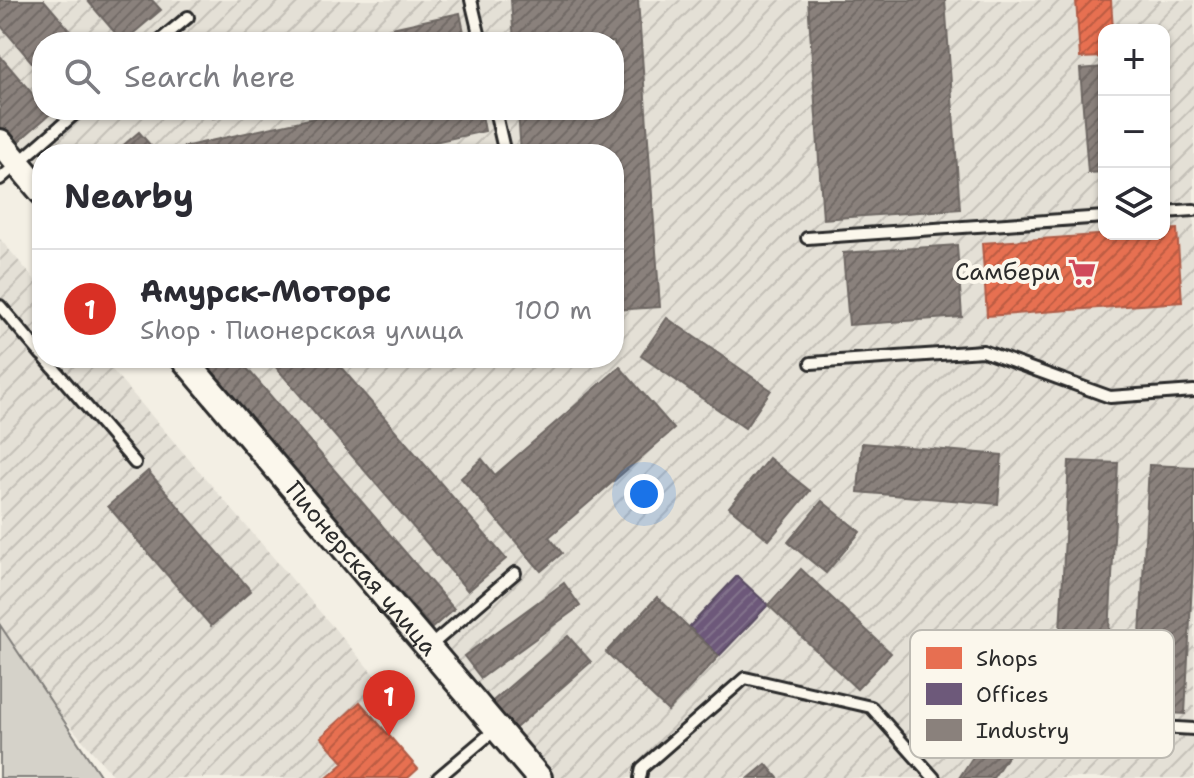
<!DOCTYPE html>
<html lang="en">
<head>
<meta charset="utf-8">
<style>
	:root { --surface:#fff; --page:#f2f2f3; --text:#2b2b33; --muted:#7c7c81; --line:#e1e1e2; --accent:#d93025 }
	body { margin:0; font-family:"Shantell Sans",sans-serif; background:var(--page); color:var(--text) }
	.controls { position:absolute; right:24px; top:24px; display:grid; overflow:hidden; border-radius:16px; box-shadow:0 2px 6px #0004 }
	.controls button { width:72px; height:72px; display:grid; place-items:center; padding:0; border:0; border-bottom:2px solid var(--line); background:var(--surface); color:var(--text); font:40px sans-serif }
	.you { position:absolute; left:644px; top:494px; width:28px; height:28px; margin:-20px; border:6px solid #fff; border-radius:50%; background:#1a73e8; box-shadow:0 0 0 12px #1a73e833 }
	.badge { display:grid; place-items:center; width:52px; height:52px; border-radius:50%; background:var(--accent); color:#fff; font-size:26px; font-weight:700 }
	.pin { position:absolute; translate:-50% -66px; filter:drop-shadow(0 2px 4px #0008) }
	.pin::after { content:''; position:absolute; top:42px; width:28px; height:24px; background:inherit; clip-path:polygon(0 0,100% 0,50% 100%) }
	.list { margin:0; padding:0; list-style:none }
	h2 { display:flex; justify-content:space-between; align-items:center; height:104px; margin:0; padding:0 32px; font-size:34px }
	h2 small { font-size:26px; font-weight:400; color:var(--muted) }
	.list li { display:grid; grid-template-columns:52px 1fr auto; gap:24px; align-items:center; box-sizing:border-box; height:120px; padding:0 32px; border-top:2px solid var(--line) }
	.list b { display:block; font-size:30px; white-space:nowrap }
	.list p { margin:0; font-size:26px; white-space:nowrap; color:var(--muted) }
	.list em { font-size:26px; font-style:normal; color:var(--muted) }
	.icon { flex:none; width:44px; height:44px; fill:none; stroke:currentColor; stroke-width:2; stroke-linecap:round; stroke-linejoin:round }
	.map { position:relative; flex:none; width:1194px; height:778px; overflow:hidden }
	.search { position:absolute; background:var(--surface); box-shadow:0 2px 6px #0004; left:32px; top:32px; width:592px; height:88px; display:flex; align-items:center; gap:20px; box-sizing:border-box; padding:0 28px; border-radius:32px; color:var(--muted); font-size:30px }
	.panel { position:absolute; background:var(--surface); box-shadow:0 2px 6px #0004; left:32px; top:144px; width:592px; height:224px; border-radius:32px }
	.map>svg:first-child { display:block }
</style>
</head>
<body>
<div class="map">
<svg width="1194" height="778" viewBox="0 0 1194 778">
	<defs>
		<pattern id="industrial-furrows" width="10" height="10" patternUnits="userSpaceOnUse" patternTransform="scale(2)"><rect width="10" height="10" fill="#e4e0d6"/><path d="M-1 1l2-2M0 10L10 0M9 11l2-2" fill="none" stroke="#c4c0b8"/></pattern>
		<pattern id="shops-hatch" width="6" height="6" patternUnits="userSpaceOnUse" patternTransform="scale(2)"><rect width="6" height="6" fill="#e76f51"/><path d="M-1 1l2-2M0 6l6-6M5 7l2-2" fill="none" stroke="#bb5b43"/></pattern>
		<pattern id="offices-hatch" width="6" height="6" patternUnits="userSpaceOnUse" patternTransform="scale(2)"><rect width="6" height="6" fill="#6d597a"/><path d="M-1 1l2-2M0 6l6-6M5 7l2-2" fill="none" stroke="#82728b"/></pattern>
		<pattern id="industry-hatch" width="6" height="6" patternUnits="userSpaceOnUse" patternTransform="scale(2)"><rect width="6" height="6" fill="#8a817c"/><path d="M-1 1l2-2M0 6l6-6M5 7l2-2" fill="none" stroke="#716a66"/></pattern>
	</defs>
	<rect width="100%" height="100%" fill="#f3efe4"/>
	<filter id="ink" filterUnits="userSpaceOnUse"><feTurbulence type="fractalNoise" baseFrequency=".0125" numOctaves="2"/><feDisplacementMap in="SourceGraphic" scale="16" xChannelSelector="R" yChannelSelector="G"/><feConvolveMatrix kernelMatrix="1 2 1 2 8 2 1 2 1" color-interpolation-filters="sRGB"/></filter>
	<g filter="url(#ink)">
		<path fill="url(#industrial-furrows)" fill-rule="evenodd" d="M0 0H1194V778H539L183 358H614V154H42V192L0 142ZM1104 30H1164V234H1104ZM42 42H614V110H42Z
			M0 239 42 288V358H102L382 684 321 737 344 763 327 778H115L0 644Z"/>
		<path fill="#d5d2c9" stroke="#807e7a" stroke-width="2" d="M0 625 102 778H0Z"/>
		<path fill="url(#shops-hatch)" stroke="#af5b46" stroke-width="2" d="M1076 0H1111L1113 30H1104V57L1080 58Z
			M1177 229 1182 302 987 316 982 243 1112 234H1164V230Z
			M360 702 418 769 408 778H327L344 763 321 737Z"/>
		<path fill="url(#offices-hatch)" stroke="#594b62" stroke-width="2" d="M737 576 768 605 719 656 689 627Z"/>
		<path fill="url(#industry-hatch)" stroke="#6e6764" stroke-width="2" d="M0 0H44L80 42H42V74L0 25Z
			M87 0H152L161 10 123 42Z
			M511 0H638L660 307 614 310V154H521L518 110H614V42H514Z
			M808 0H945L960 209 823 219Z
			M460 13 466 42H328Z
			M0 56 42 105V110H47L50 114 13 146 0 131Z
			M1104 67V172L1088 173 1080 69Z
			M211 110H248L213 118Z
			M350 110H481L485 131 379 154H185L183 147Z
			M139 132 158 154H113Z
			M957 245 962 317 849 325 843 253Z
			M667 318 771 390 745 428 641 356Z
			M200 358H238L454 609 432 628Z
			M268 358H333L506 559 468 591Z
			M620 367 674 429 549 537 562 553 541 571 461 478 482 459 495 475Z
			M862 443 1002 455 998 504 858 492Z
			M769 458 810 491 769 540 729 507Z
			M1069 461 1118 463 1105 710 1056 707Z
			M1149 465 1194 467V545L1185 714 1136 711Z
			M148 471 251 591 211 626 108 506Z
			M822 501 860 532 826 573 788 542Z
			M801 569 891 653 857 689 768 605Z
			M564 583 580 606 481 678 464 656Z
			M657 597 719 656 668 711 606 652Z
			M568 636 591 662 511 732 488 705Z
			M1018 689 1041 705 993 778H959Z
			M766 764 778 778H749Z"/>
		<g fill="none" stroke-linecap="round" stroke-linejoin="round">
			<defs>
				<path id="service" d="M471 0 481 42
					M158 42 188 17
					M495 110 505 154
					M0 179 79 110
					M1164 212 1194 210
					M807 238 1104 217
					M0 306 42 355
					M45 358 135 463
					M811 363 983 351 1110 397 1194 391
					M429 647 515 573
					M1041 720 1194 729
					M438 778 497 728
					M640 778 642 768 745 678 871 707 934 778"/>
				<g id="tertiary">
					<path d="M0 142 42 192"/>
					<path id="s1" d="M183 358 539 778"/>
				</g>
			</defs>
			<use href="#service" stroke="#2b2b2b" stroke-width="16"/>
			<use href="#tertiary" stroke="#2b2b2b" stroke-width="30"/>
			<use href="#service" stroke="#fbf7ec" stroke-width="10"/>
			<use href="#tertiary" stroke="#fbf7ec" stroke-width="24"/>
		</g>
	</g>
	<defs>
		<symbol id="supermarket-bare" viewBox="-9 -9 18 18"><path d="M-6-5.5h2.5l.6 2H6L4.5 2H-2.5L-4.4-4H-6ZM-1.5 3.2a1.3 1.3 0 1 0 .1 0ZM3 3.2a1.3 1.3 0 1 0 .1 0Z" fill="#d1495b" stroke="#fbf7ec" stroke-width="2.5" paint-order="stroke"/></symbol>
	</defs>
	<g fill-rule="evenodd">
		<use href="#supermarket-bare" x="1062" y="252" width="40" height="40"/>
	</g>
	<g text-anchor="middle" stroke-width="8" stroke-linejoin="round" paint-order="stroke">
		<g font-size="24" fill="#2b2b2b" stroke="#fbf7ec" text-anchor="end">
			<text x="1060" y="280">Самбери</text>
		</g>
		<g font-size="24" fill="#2b2b2b" stroke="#fbf7ec">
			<text dy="8" stroke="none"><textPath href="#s1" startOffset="276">Пионерская улица</textPath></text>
		</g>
	</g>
	<rect x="910" y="630" width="264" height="128" rx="12" fill="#fbf7ec" stroke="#bdbab2" stroke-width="2"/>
	<rect x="926" y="647" width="36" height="22" fill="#e76f51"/>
	<rect x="926" y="683" width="36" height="22" fill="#6d597a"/>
	<rect x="926" y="719" width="36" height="22" fill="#8a817c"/>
	<g font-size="22" fill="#2b2b2b">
		<text x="976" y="666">Shops</text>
		<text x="976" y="702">Offices</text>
		<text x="976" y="738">Industry</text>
	</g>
</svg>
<div class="controls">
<button>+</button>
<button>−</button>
<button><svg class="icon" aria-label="layers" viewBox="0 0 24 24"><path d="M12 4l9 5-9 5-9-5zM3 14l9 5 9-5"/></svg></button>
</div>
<div class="you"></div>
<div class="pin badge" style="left:389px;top:736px">1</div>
<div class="search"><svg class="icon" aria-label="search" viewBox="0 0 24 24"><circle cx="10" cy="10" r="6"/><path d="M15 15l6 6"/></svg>Search here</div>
<section class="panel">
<h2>Nearby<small></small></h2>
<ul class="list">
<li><span class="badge">1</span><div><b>Амурск-Моторс</b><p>Shop · Пионерская улица</p></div><em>100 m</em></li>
</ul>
</section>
</div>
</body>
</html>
